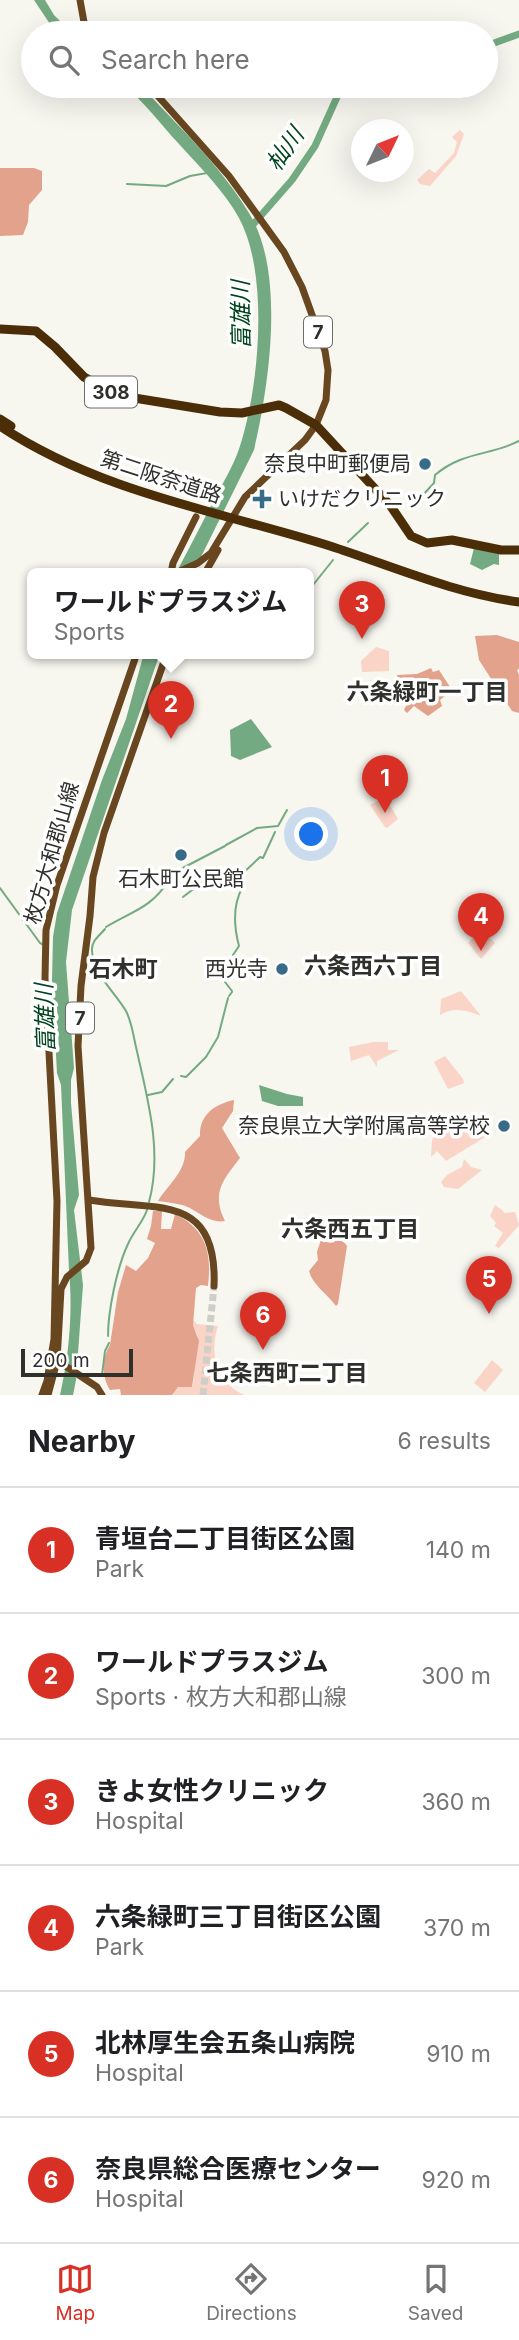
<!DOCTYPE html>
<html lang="en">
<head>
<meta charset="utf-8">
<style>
	:root { --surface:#fff; --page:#f6f6f6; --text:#202124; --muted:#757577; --line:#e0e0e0; --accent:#d93025 }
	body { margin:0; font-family:Inter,"Noto Sans JP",sans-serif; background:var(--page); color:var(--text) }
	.compass { position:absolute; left:351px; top:119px; width:63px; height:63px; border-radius:50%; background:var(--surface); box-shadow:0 7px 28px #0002; rotate:47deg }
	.scale { position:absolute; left:21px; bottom:18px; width:112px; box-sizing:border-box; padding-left:7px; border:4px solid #2f2f2c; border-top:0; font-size:19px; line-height:24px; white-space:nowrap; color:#2f2f2c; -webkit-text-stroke:5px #fff; paint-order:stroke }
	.you { position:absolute; left:312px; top:835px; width:24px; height:24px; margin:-18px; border:5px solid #fff; border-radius:50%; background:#1a73e8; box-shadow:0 0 0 10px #1a73e833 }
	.badge { display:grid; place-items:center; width:46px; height:46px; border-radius:50%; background:var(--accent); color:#fff; font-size:23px; font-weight:700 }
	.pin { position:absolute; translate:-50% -58px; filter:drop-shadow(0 2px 4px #0008) }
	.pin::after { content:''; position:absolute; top:37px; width:24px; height:21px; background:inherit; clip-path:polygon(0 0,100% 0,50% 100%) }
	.popup { position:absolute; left:27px; top:568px; width:287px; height:91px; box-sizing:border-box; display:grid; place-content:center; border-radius:10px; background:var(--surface); filter:drop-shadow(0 2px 5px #0005); font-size:23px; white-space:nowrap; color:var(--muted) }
	.popup b { font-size:26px; color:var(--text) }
	.popup::after { content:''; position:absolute; left:50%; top:100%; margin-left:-14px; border:14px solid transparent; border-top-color:var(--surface) }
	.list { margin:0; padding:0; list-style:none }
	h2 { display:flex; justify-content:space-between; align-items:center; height:91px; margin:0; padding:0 28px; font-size:30px }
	h2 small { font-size:23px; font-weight:400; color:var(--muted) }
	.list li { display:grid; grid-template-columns:46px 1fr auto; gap:21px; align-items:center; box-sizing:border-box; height:126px; padding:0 28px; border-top:2px solid var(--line) }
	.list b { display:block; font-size:26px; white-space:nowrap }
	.list p { margin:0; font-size:23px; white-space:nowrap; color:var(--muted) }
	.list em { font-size:23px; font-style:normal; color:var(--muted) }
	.icon { flex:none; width:38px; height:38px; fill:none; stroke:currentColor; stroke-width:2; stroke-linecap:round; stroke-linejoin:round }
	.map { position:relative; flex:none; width:519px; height:1395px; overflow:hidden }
	.search { position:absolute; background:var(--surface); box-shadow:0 7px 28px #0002; left:21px; right:21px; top:21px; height:77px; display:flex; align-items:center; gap:18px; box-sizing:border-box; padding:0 24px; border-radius:38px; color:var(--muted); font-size:26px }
	.sheet { height:847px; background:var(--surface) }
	nav { display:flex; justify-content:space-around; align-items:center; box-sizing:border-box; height:98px; border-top:2px solid var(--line); background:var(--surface); font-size:19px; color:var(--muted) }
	nav a { display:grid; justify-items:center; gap:4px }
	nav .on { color:var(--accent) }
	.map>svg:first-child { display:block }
</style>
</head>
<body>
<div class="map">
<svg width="519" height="1395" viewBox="0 0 519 1395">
	<rect width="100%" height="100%" fill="#f7f6ef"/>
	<path fill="#fad4c6" d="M460 130 464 134 456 156 430 186 420 184 417 180 429 169 435 173 454 153 457 142 452 137Z
		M376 647 389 651V671L362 672 361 661Z
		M385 797 398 819 387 828 385 827 370 805Z
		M481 929 495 943 481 959 468 943Z
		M461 991 481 1016C468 1011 453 1006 440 1015L441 999Z
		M373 1042H388V1050H399L377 1061V1067L369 1055 351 1061 349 1047Z
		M445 1056 463 1079 464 1083 448 1089 434 1062Z
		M443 1120 468 1134 470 1138 488 1130 490 1134 446 1161 437 1151 431 1157 432 1140Z
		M464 1159 471 1167 482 1170 458 1189 444 1187 441 1182 447 1175 462 1167Z
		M495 1205 502 1210 504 1213 515 1212 519 1225 499 1248 495 1246 503 1233 494 1226 496 1223 490 1216Z
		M193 1320 197 1324 218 1326C209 1355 216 1381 244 1395H172L178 1387 193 1386 198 1336 193 1325Z
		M492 1360 503 1370 485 1392 474 1383Z"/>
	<path fill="#e2a28c" d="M0 168H34L42 171V190L29 205 28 222 23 235 0 236Z
		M497 635 519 642V669L517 670 519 675V713L512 711 479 660 475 636Z
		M431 668 433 672 439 670 452 690 440 700 442 706 428 716 414 706 407 713 404 710 408 702 398 692 397 675 417 674Z
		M234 1100 233 1111 222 1128 240 1158C223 1180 211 1193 225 1221 208 1224 197 1209 182 1205 174 1203 166 1202 158 1201 167 1186 186 1171 185 1152L200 1136C199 1115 215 1104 234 1100Z
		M153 1211H162L161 1229H171L175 1214C206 1229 212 1253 208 1286L201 1285 196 1288 193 1325 199 1341 192 1387H178L172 1395H121L120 1389 110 1390C102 1377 101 1359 110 1345L118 1292 126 1265 136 1271 148 1258 155 1243 147 1239 151 1226Z
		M335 1231 347 1246 338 1304 336 1306C327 1294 312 1284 309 1271L318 1260 317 1252 321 1240Z"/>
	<path fill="#74aa81" d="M34 0H45L54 15 72 33H56Z
		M124 86H141C178 126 221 166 249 213 286 272 269 386 254 450L193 573H176C189 549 201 525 213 502 222 484 233 467 239 449 259 390 270 275 239 218 225 192 199 166 179 144 161 125 144 101 124 86Z
		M474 548 499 554V565L494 564 482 570 470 564Z
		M144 653H160L72 910 66 962 74 1068 71 1080V1103L79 1195 74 1210 83 1285 76 1380 73 1395H60C69 1355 73 1312 69 1271L61 1085 57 1073 52 980 53 937 57 913 102 780 126 719Z
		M251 719 272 747 240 760 231 756 230 730Z
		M259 1085 287 1094 303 1097V1106H278L262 1101Z"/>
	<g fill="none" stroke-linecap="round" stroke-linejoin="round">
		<path stroke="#74aa81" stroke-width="2" d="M127 184 166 186 190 176 207 173
			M411 501 422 496 434 483 435 475C463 451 490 456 519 441
			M348 542 368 523
			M309 590 333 560
			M226 845 257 828 278 826 287 810
			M240 876 260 857 263 858 275 832
			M169 878 175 872 225 846
			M0 888 40 943 44 945
			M183 897 205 880 213 889 224 879 235 880 238 878
			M106 927C130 912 152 908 168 881
			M105 929C99 936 91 941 92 951 93 974 115 992 126 1011 132 1023 133 1034 136 1047 147 1097 163 1151 149 1202
			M233 955 239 946C234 927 233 905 242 888L239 878
			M226 980 220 971 226 966 231 958
			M225 982 232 991
			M229 996 232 992
			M181 1076 186 1077 206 1057 218 1037 228 998
			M148 1095 162 1092 173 1079
			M108 1336C108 1311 117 1267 128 1244 133 1232 143 1222 147 1210
			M102 1375 105 1351 109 1343"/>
		<path stroke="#74aa81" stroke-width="7" d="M486 46 519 34
			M250 228 292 180 315 146 342 86"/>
		<path stroke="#cfcec8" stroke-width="7" stroke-dasharray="7 3.5" stroke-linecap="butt" d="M203 1395 214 1286"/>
		<path stroke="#684720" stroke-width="7" d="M80 0 86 33
			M149 86 229 176 284 252 302 287 325 351 328 370 326 400 316 425 305 440 245 497 211 553 198 563 176 573
			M171 573 173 563 196 517
			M205 573 218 550
			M89 1200C155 1211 218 1192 214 1286
			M55 1359 97 1387 102 1395
			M42 1395 47 1381 54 1339 57 1201 45 978 46 930 57 885 137 653
			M48 1395 57 1361 61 1289 67 1277 86 1261 91 1248 78 1046 81 986 90 916 93 877 104 833 167 653"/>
		<path stroke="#4b2e07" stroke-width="9" d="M0 329 36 331 55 347 84 377 116 395 220 412 242 413 279 405 286 408 316 425 390 505 411 536 427 543 452 540 501 550H519
			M0 419 11 426"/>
		<path stroke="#4b2e07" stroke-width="9" d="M0 426C99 492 218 511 330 546 392 566 453 593 519 602"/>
	</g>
	<g fill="#376b88" stroke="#fff" stroke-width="2.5">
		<circle cx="425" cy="464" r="7"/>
		<path d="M258.5 488.5h7v7h7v7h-7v7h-7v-7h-7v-7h7z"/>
		<circle cx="181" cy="855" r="7"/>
		<circle cx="282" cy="969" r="7"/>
		<circle cx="504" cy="1126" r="7"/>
	</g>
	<g text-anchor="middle" stroke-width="7" stroke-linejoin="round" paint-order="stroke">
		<g fill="#fff" stroke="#6d6d6b" stroke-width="2">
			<rect x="304" y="316.5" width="28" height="31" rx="5"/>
			<rect x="85" y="376.5" width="52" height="31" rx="5"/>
			<rect x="66" y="1002.5" width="28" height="31" rx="5"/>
		</g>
		<g font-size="19" font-weight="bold" fill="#2f2f2c">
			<text x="318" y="339">7</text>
			<text x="111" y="399">308</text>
			<text x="80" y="1025">7</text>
		</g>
		<g font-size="21" fill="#2f2f2c" stroke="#fff" text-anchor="end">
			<text x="411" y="471">奈良中町郵便局</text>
			<text x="278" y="506" text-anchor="start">いけだクリニック</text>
			<text x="181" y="886" text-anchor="middle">石木町公民館</text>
			<text x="268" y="976">西光寺</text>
			<text x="490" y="1133">奈良県立大学附属高等学校</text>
		</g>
		<g font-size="21" fill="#2f2f2c" stroke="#fff">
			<text transform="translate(161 477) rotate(18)" y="7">第二阪奈道路</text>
			<text transform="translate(52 853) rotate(-74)" y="7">枚方大和郡山線</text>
		</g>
		<g font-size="23" font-style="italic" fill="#01451e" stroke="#fff">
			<text transform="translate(285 149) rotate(-55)" y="8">杣川</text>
			<text transform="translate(241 315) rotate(-91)" y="8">富雄川</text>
			<text transform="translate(45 1018) rotate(-92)" y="8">富雄川</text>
		</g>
		<g font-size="23" font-weight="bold" fill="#2f2f2c" stroke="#fff">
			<text x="427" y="700">六条緑町一丁目</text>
			<text x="373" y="974">六条西六丁目</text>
			<text x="123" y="977">石木町</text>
			<text x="350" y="1237">六条西五丁目</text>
			<text x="287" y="1381">七条西町二丁目</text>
		</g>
	</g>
</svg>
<svg class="compass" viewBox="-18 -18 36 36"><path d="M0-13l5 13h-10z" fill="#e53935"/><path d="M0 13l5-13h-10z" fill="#757577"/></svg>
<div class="scale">200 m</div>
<div class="you"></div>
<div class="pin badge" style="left:385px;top:813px">1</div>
<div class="pin badge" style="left:171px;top:739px">2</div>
<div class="popup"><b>ワールドプラスジム</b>Sports</div>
<div class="pin badge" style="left:362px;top:639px">3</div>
<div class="pin badge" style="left:481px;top:951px">4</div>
<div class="pin badge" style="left:489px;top:1314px">5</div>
<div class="pin badge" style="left:263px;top:1350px">6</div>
<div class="search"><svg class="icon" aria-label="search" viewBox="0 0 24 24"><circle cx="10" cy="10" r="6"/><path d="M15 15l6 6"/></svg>Search here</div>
</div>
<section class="sheet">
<h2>Nearby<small>6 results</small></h2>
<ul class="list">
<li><span class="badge">1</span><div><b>青垣台二丁目街区公園</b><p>Park</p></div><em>140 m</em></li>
<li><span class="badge">2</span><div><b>ワールドプラスジム</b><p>Sports · 枚方大和郡山線</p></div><em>300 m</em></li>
<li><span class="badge">3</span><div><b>きよ女性クリニック</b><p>Hospital</p></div><em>360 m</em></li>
<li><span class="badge">4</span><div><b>六条緑町三丁目街区公園</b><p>Park</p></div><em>370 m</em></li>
<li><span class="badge">5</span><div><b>北林厚生会五条山病院</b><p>Hospital</p></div><em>910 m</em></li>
<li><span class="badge">6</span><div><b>奈良県総合医療センター</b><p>Hospital</p></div><em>920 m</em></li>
</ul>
</section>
<nav>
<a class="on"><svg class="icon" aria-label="map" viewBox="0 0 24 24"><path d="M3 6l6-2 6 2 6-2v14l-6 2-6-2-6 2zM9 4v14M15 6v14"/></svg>Map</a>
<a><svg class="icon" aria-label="directions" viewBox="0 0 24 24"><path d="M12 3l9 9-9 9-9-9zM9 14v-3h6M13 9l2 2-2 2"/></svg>Directions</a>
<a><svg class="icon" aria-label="saved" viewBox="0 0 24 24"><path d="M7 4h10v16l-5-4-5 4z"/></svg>Saved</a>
</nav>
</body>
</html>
